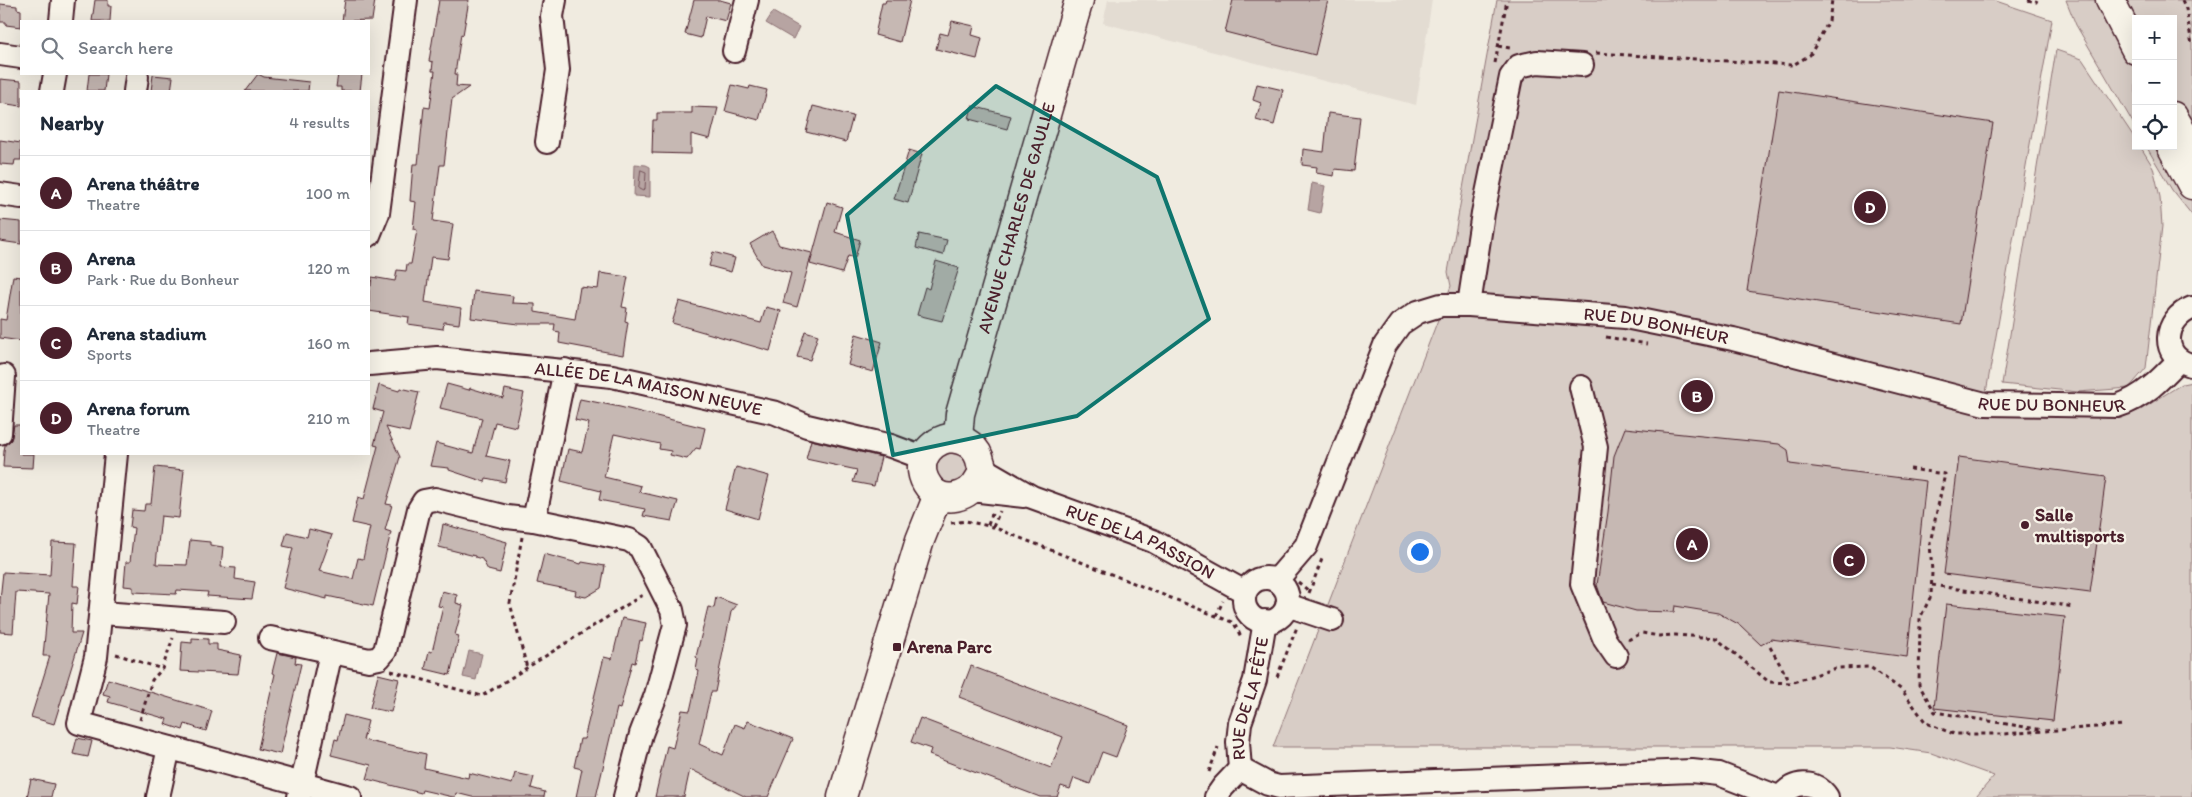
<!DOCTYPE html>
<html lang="en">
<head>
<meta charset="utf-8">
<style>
	:root { --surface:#fff; --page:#f6f6f7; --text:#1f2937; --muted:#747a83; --line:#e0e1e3; --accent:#4a1f2b }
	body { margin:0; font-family:Itim,sans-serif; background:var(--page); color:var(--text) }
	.controls { position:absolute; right:15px; top:15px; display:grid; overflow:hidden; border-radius:0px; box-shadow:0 5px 20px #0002 }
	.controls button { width:45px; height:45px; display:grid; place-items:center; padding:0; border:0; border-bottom:1px solid var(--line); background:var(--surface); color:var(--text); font:25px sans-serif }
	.you { position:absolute; left:1419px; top:551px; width:18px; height:18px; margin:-12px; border:4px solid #fff; border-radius:50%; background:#1a73e8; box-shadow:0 0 0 8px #1a73e833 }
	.badge { display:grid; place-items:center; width:32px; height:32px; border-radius:50%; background:var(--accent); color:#fff; font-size:16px; font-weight:700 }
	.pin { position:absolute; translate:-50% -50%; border:2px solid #fff; box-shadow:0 1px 5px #0006 }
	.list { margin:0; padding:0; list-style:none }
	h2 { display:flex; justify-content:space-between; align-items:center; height:65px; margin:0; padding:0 20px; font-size:21px }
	h2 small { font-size:16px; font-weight:400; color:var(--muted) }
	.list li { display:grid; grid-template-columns:32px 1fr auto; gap:15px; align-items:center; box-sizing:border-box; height:75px; padding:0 20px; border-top:1px solid var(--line) }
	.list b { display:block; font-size:19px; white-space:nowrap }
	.list p { margin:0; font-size:16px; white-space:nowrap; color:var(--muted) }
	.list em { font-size:16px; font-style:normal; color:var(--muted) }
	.icon { flex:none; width:28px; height:28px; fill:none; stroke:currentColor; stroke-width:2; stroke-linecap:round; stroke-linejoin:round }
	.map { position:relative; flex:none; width:2192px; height:797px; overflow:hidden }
	.search { position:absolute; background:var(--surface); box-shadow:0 5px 20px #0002; left:20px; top:20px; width:350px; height:55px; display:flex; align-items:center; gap:12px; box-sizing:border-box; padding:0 18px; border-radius:0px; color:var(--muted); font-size:19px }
	.panel { position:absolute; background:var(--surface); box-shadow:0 5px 20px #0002; left:20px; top:90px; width:350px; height:365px; border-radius:0px }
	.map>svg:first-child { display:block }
</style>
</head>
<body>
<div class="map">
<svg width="2192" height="797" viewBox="0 0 2192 797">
	<rect width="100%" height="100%" fill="#f0ebe0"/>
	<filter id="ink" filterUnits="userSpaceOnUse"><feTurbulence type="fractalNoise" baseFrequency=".02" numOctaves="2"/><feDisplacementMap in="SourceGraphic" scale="10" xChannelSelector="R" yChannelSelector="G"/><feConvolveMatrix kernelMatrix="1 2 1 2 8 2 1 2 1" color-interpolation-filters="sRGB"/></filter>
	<g filter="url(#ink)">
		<path fill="#e3dcd2" d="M1108 0H1432L1416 105 1103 23Z"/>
		<path fill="#d8cdc6" stroke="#917678" d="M1497 0H1993L2052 20 1982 415 2122 417 2142 409 2182 384 2192 382V797H1976L1994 776 1931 753 1890 747H1273L1451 286 1448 272Z
			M2066 0H2192V215L2172 190 2146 146H2173V19H2136V128L2076 25Z
			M2056 50 2082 59 2136 140V146H2140L2153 167 2160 197 2162 226 2146 368 2129 388 2078 392 2002 384Z
			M945 451 963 454 971 470 955 487 938 481 933 464Z"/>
		<path fill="#b7a4a2" stroke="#8b6f72" d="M773 12 799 27 793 39 766 23Z
			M635 164 646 165 650 167V197L634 196Z
			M1312 183 1325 186 1320 213 1308 210Z
			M469 651 482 654 476 680 463 677Z"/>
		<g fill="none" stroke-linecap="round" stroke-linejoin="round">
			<path stroke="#76545b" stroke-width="1" d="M641 170 646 172 645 189 643 191 639 189Z"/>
		</g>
		<path fill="#c6b8b3" stroke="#4a1f2b" d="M95 0H108V6H111L110 21H92Z
			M345 0H375L372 20 342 21Z
			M439 0H469L463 35 461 34 455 74H457L456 86 469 87 452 99 444 165H440L433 221 453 224 448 259 431 257 425 302 461 308 459 324 444 322 443 329 408 324 409 317 369 311V286H371L372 277 395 281 397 270 406 271 407 264H411L417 230 413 229 416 202 410 201 413 164H418L424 107 430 108 435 71H432L433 62 429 61Z
			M694 0H720L731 3 726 21 706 16 701 38 685 34Z
			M886 0H910L900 42 875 35 882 3H885Z
			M1233 0H1328L1315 55 1225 32Z
			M0 4 17 6V9L21 10V27L6 25V22H0Z
			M952 21 974 26 972 35 982 38 977 59 936 49 940 33 948 35Z
			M89 74H106L104 91H87Z
			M258 74 264 77 309 82 308 91H245Z
			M338 74H362L360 91H341V87H336Z
			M153 75 173 77 171 91H151Z
			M0 79 21 81V106L0 103Z
			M1257 84 1283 90 1274 125 1256 120 1261 103 1253 100Z
			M732 85 749 89 750 86 767 90 759 120 725 111Z
			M1779 90 1993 123 1961 324 1747 291Z
			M813 106 853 116 846 142 806 132Z
			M972 106 1011 116 1007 129 969 119Z
			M692 107 718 108 710 139 691 134V154L652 153 653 120H657V113H692Z
			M1328 113 1360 117 1354 171 1335 169 1334 176 1316 173 1317 167 1302 165 1303 149 1324 152Z
			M0 140 21 143V160H15L14 165 0 164Z
			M909 150 922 154 908 203 894 199Z
			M827 202 842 207 835 232 860 240 855 258 848 256 842 273 810 264Z
			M0 220 21 222V244L0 241Z
			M772 231 779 245 812 253 797 307 783 303 791 273 762 265 750 244Z
			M919 234 947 240 943 255 916 248Z
			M713 252 735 258 731 272 709 266Z
			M936 261 959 268 942 321 917 315 925 287 929 289Z
			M600 273 628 277 622 307 627 308 625 321 628 322 623 355 559 343 560 332 554 331 555 324H519L471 318 474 291 513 296 512 303 535 304V312L575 319 580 287 598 289Z
			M13 276 21 277V341L0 338V319L6 320Z
			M679 301 761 323 766 307 781 311 770 351 672 323Z
			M805 331 818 335 810 360 797 357Z
			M856 334 882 342 873 372 848 365Z
			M447 384 469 390 470 388 503 398 505 389 524 393 516 427 495 422 486 456 510 461 505 482 486 478 485 482 449 470V468L430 466 436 443 473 453 482 418 440 408Z
			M379 385 399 391 400 388 419 392 409 432 386 427 400 457 386 504 392 505 385 530 391 532 373 606 327 596V599L283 588 293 548 283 546 287 532 307 537 309 529 332 535 319 571 353 579 358 558 363 559 370 527 352 523 358 497 364 499 378 446 374 445 383 412 373 409Z
			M580 399 620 407 705 428 700 449 696 448 687 459 670 455 671 451 659 449 660 444 614 434 604 477 641 486 639 492 678 501 672 521 643 516 645 509 599 500 601 491 561 481 568 449 582 452 589 423 575 420Z
			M14 425H21V454H34L33 468 3 467 4 451 5 445 11 440Z
			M1625 428 1779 444 1788 450 1790 464 1926 481 1907 657 1771 639 1761 645 1740 625 1718 613 1675 606 1674 612 1636 611 1603 602 1597 585 1608 512 1614 456Z
			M811 440 881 457 874 486 853 482 857 470 806 459Z
			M1959 457 2106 477 2090 593 1944 574Z
			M155 467 184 470 179 518 161 516 156 564 187 565 190 540 210 542V545L223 547 221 567 236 568 235 579 255 582 252 599 207 596 208 592 177 590 176 594 133 592V587L124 586 126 562H130L134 528 130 527 132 510 144 511 145 504H151Z
			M736 467 769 476 758 519 725 509Z
			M443 524 507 542 500 573 488 570 482 559 475 557V556L439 547Z
			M52 542 76 543 73 586H79L77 604 72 603 71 633H82L54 724 31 717 50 656H43L49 594 16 592 13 633 0 632V600L3 572 50 575Z
			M544 554 581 564 582 562 605 566 601 588 586 597 575 595 576 591 537 583Z
			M442 591 457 595 456 603 463 605 455 635 459 636 450 675 425 669 429 651 432 652 443 607 438 606Z
			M716 597 737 605 731 612 715 692H711L699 744 723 755 735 724 745 728 748 721 793 739 768 797H746L690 769 684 797H655L667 746 673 748 682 710 690 711 699 671 696 670 698 659 696 657 708 607 714 608Z
			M1946 604 2065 617 2053 721 1934 708Z
			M622 618 646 623 642 641 640 640 635 663 632 662 620 709 617 708 596 797H576L582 769 574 767 580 739H584L604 657 612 659Z
			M192 638 208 639V644H217V650L241 655 238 674 180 671 182 642 192 643Z
			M277 653 296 657 295 663 301 664 280 754 258 749 275 674 272 673Z
			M971 666 1128 725 1116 757 1102 752 1090 784 1074 778 1070 789 1061 786 1057 797H1040L929 755 931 749 911 742 920 718 1051 768 1063 737 959 697Z
			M378 674 399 679 391 712 370 708Z
			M108 679 212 711 206 731 185 724 183 730 165 724 167 719 108 702 110 696 103 694Z
			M344 715 368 721 363 740 426 754 424 768 468 778 469 773 512 784 515 773 534 777 531 788 545 792 544 797H472L456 793 455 797H453L422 790 421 793 367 779 371 765 331 755 335 739 338 740Z
			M77 738 92 741 88 757 73 754Z
			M31 779 54 784 51 797H27Z"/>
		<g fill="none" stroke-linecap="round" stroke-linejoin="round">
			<defs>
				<g id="minor">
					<path d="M61 21 63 0"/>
					<path d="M734 51 747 0"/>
					<path d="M0 54 21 57"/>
					<path d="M52 91 55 74"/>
					<path d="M135 91 137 77"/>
					<path d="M547 142 558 70 552 16 555 0"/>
					<path d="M0 194 21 197"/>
					<path d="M369 235 378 213 406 0"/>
					<path d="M1469 305 1483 213 1511 77 1519 66 1537 62 1582 65"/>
					<path id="s1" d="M369 364 437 358 612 376 776 413 807 426 891 446 923 458"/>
					<path d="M2191 365C2160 357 2163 319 2192 308"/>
					<path d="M565 370 534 520 629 540 640 547 672 610 675 625 656 695 641 734 625 797"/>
					<path d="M1581 387 1596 447 1582 584 1605 640 1616 656"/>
					<path d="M0 433 4 376"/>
					<path d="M116 454 96 657 79 723 350 797"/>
					<path id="s2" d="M982 468 1032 497 1153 541 1245 592"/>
					<path d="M971 490 1024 496"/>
					<circle cx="1266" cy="600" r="22"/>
					<path id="s3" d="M1276 581 1306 546 1385 345 1400 324 1418 312 1441 305H1469L1625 317 1733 339 1985 404 2117 406C2143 398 2161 379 2179 360"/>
					<path d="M1287 605 1332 620"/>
					<path d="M102 613 224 622"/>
					<path d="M270 638 369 660 379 658 385 651 419 509 424 501 435 499 507 517 534 520"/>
					<path d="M1240 769 1268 784 1279 787 1692 771 1719 774 1778 797"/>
					<path id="s4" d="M1240 769 1238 742 1240 723 1255 680 1265 621"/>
					<path d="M158 797 169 748"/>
					<path d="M299 797 331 652"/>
					<path d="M1216 797 1223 787 1240 769"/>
					<path d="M1781 797C1793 781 1815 779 1827 797"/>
				</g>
				<g id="major">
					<path d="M2110 0 2136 50"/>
					<path d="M2173 116 2192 149"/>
					<path d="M2171 146 2192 185"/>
					<path d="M949 438C966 439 978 447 981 464 982 467 983 469 983 472 983 475 980 477 979 479 970 497 943 506 929 487 913 466 926 443 949 438Z"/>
					<path id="s5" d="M958 438 960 414 1079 0"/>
					<path d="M842 797 920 540 938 495"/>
				</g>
			</defs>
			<use href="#minor" stroke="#4a1f2b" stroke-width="26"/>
			<use href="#major" stroke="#4a1f2b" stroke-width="31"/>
			<path stroke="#4a1f2b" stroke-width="3" stroke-dasharray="4 4" stroke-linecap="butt" d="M2028 0 2036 2 2037 0
				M2182 0 2186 9 2192 45
				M1498 46 1510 48
				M1596 53 1793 65 1810 55 1829 21 1832 0
				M1495 63 1507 0
				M1606 337 1647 344
				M1910 469 1945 474 1930 543 1932 572 1931 596 1920 618 1919 685 1935 712 2043 730
				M951 523 966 521 993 527 1234 623 1241 637
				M988 525 993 511
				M993 527 1000 511
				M522 537 510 603 527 668
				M1298 582 1309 591
				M1932 585 2074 607
				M1309 593 1322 559
				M1216 616 1223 601
				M1628 640 1642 633 1659 636 1676 635 1716 638 1769 682 1790 683 1836 668 1870 667 1902 690 1926 723 1954 734H2004L2123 725
				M1770 647 1790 682
				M116 654 162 669
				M391 671 482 696 644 594
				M1277 677 1297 627
				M140 720 152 680 162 669 173 638
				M1209 772 1218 747"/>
			<use href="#minor" stroke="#f7f3e8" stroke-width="22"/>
			<use href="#major" stroke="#f7f3e8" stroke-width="28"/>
		</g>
	</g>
	<path fill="#0f766e" fill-opacity="0.2" stroke="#0f766e" stroke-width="4" stroke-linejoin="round" d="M996 86 1157 177 1209 319 1077 416 893 455 847 215Z"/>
	<g fill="#4a1f2b" stroke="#f7f3e8" stroke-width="2">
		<circle cx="2025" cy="525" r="5"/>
		<rect x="892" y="642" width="10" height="10" rx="2.5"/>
	</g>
	<g text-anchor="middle" stroke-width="4.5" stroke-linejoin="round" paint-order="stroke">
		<g font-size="18" fill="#4a1f2b" stroke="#f7f3e8">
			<text dy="6" stroke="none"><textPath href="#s5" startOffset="228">AVENUE CHARLES DE GAULLE</textPath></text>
			<text dy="6" stroke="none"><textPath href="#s3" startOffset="550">RUE DU BONHEUR</textPath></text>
			<text dy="6" stroke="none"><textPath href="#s1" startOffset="282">ALLÉE DE LA MAISON NEUVE</textPath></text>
			<text dy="6" stroke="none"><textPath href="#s3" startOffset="955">RUE DU BONHEUR</textPath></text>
			<text dy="6" stroke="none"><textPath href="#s2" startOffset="175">RUE DE LA PASSION</textPath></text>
			<text dy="6" stroke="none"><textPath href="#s4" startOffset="72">RUE DE LA FÊTE</textPath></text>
		</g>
		<g font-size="18" font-weight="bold" fill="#4a1f2b" stroke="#f7f3e8" text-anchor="start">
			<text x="2035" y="521">Salle<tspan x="2035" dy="21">multisports</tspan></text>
			<text x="907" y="653">Arena Parc</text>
		</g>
	</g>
</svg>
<div class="controls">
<button>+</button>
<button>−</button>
<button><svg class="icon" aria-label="locate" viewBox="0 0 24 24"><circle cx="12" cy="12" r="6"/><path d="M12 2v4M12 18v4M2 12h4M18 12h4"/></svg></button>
</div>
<div class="you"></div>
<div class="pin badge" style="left:1692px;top:544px">A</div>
<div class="pin badge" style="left:1697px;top:396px">B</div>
<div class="pin badge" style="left:1849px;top:560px">C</div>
<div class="pin badge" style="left:1870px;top:207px">D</div>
<div class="search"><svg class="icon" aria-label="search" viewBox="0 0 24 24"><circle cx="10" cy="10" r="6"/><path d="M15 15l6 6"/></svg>Search here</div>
<section class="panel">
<h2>Nearby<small>4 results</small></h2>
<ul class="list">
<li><span class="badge">A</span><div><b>Arena théâtre</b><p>Theatre</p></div><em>100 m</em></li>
<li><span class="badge">B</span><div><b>Arena</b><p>Park · Rue du Bonheur</p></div><em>120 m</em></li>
<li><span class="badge">C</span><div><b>Arena stadium</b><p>Sports</p></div><em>160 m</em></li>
<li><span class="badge">D</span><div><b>Arena forum</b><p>Theatre</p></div><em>210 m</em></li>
</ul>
</section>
</div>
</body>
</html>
